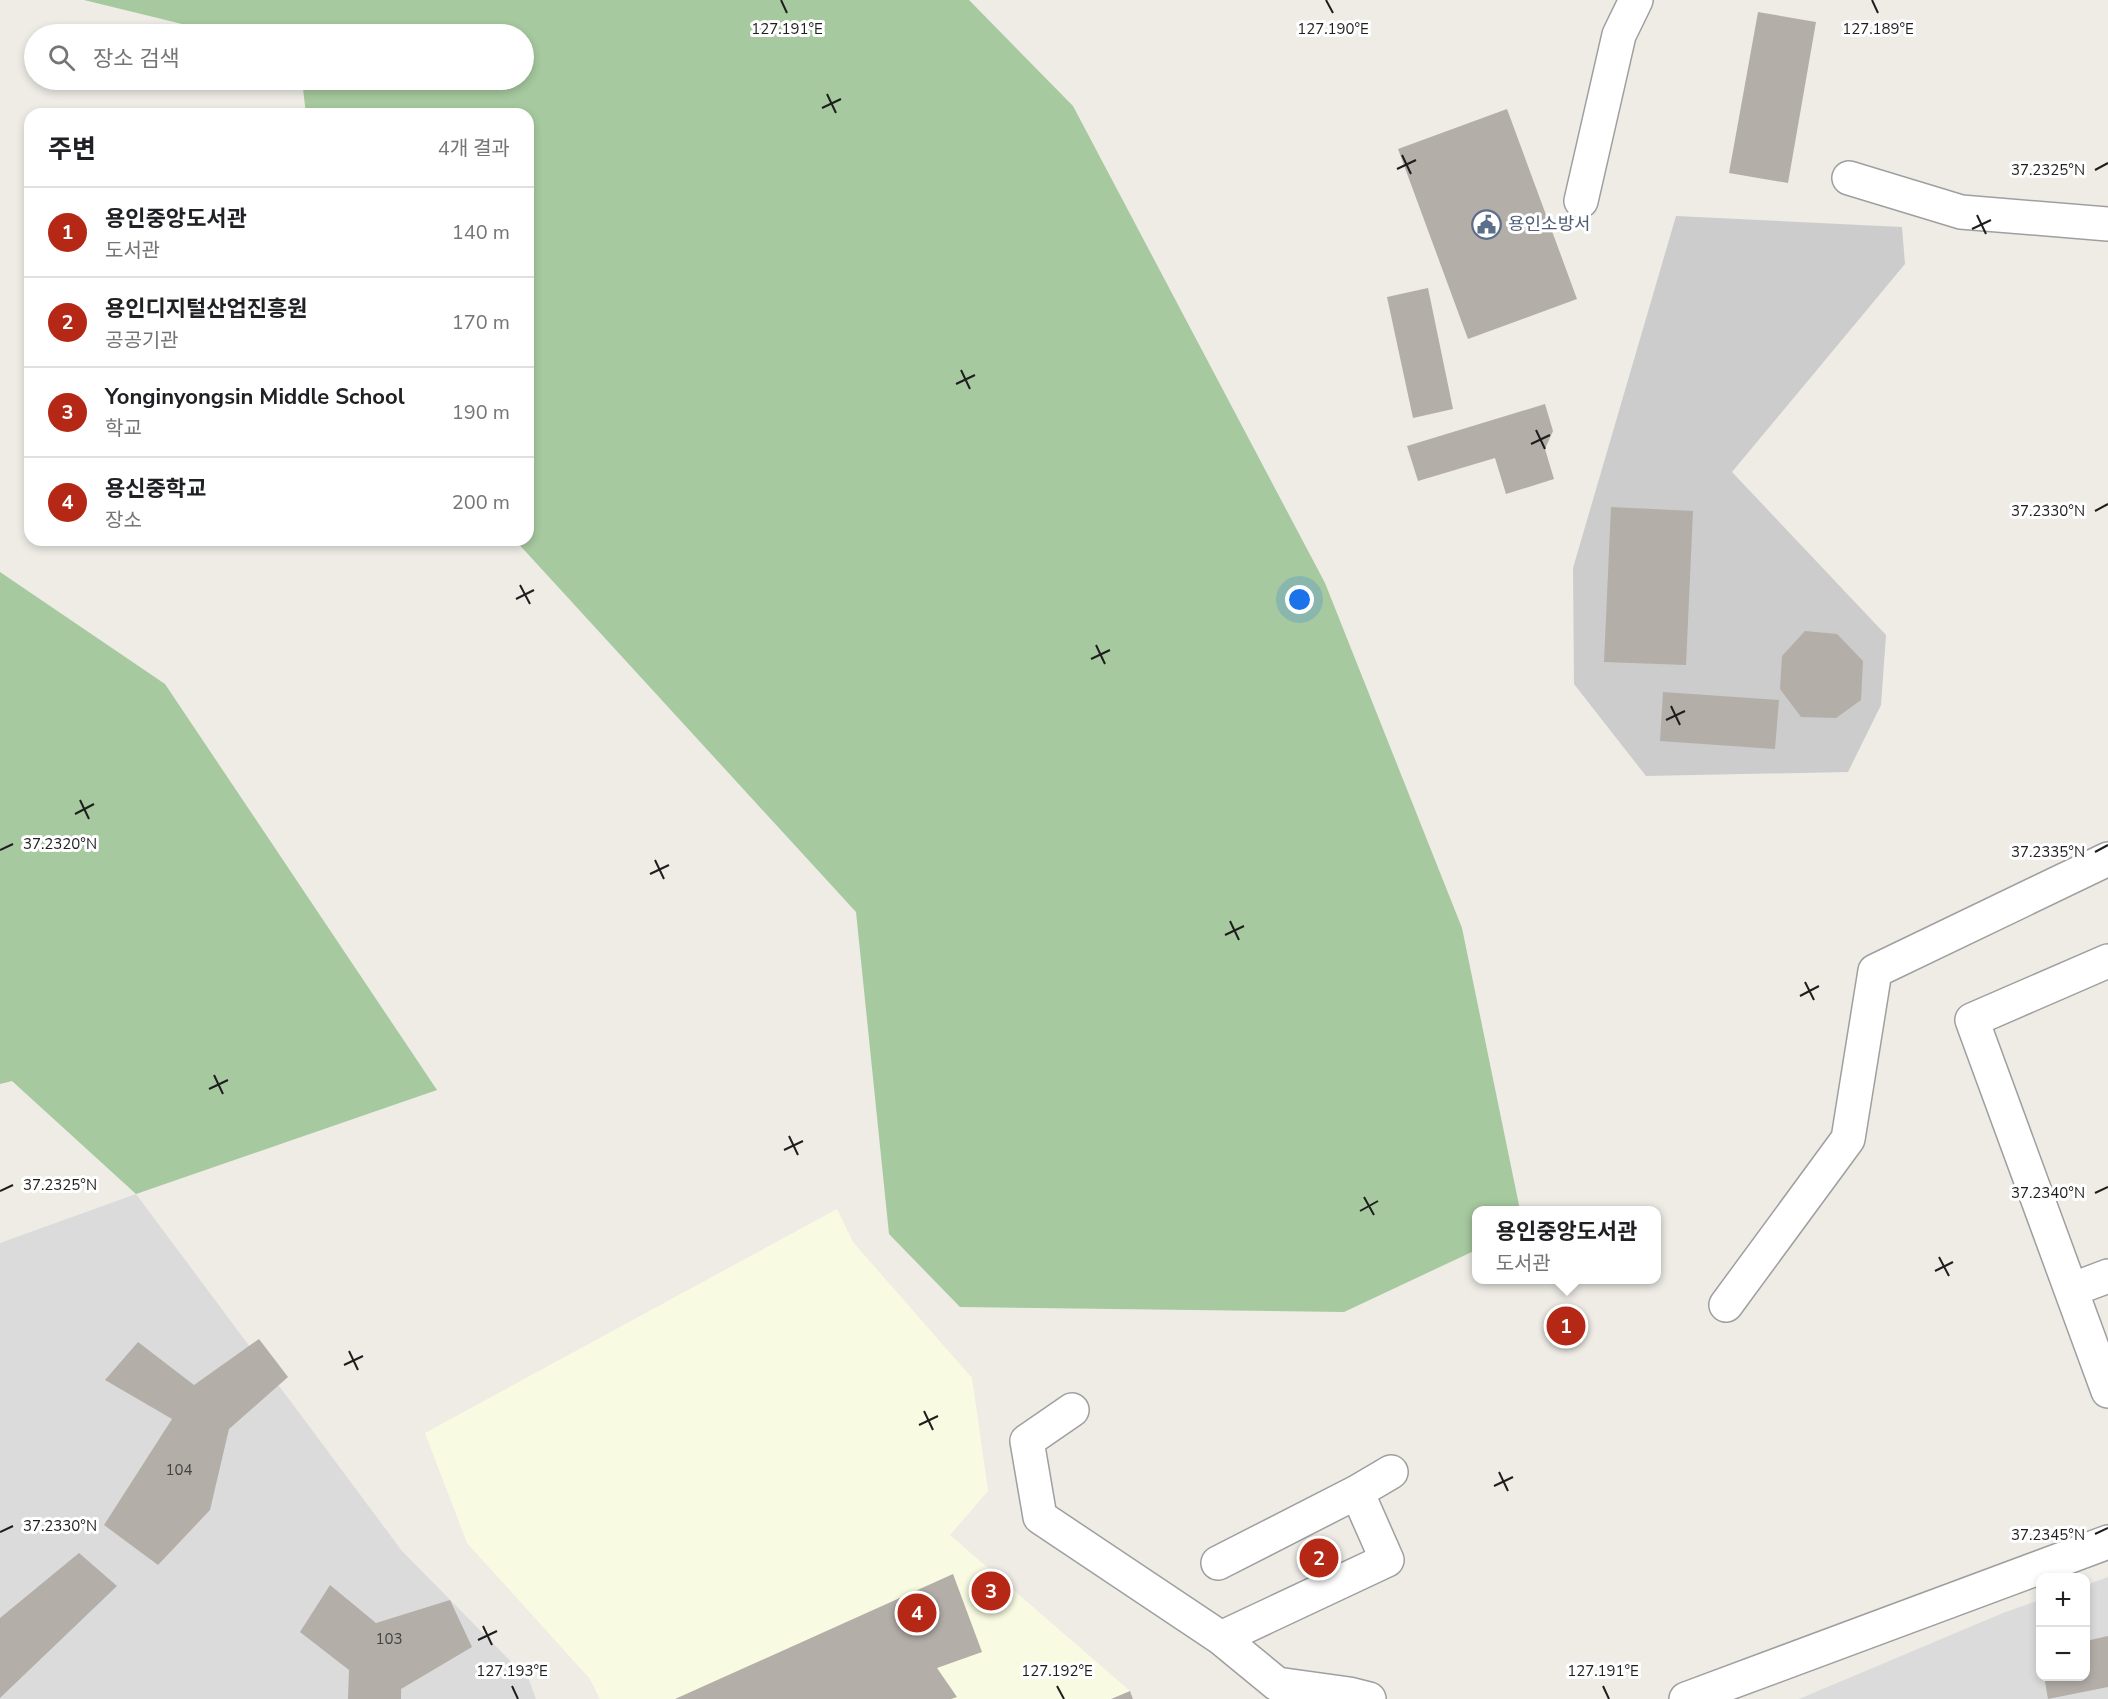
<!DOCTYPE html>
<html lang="ko">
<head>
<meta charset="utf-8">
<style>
	:root { --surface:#fff; --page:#f2f2f2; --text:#202124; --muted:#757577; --line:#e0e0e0; --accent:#b62816 }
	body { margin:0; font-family:"Nunito Sans","Noto Sans KR",sans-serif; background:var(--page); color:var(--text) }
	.controls { position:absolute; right:18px; bottom:18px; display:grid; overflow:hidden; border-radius:12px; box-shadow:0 3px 9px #0003 }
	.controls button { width:54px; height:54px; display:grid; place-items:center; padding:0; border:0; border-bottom:2px solid var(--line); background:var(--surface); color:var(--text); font:30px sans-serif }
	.you { position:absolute; left:1300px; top:600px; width:21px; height:21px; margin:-15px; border:4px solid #fff; border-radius:50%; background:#1a73e8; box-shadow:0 0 0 9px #1a73e833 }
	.badge { display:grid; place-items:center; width:39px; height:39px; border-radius:50%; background:var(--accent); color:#fff; font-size:20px; font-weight:700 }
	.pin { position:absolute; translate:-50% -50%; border:3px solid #fff; box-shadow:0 2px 6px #0006 }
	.popup { position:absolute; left:1472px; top:1206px; width:189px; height:78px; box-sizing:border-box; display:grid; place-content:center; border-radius:12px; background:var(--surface); filter:drop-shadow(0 2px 4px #0005); font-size:20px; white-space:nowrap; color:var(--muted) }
	.popup b { font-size:22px; color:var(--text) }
	.popup::after { content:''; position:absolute; left:50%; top:100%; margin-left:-12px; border:12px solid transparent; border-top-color:var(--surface) }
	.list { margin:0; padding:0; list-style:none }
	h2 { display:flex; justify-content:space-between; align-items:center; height:78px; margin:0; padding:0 24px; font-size:26px }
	h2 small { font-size:20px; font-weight:400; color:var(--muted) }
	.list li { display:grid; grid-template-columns:39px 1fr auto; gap:18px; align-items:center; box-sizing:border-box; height:90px; padding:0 24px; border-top:2px solid var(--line) }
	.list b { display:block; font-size:22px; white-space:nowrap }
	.list p { margin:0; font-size:20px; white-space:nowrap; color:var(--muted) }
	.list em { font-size:20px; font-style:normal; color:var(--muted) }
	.icon { flex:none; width:33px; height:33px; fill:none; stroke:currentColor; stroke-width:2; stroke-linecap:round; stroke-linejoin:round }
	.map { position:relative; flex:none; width:2108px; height:1699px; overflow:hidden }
	.search { position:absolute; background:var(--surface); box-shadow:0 3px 9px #0003; left:24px; top:24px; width:510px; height:66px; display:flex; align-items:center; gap:15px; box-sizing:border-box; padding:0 21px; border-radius:33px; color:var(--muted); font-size:22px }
	.panel { position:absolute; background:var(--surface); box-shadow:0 3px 9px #0003; left:24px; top:108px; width:510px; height:438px; border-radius:18px }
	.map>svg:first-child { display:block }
</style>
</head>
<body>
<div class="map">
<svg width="2108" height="1699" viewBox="0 0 2108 1699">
	<rect width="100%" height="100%" fill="#eeece5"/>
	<path fill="#dcdbdb" d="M136 1194 402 1551 529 1680 536 1699H0V1243Z
		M2108 1577V1699H1799L2003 1613 2040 1600V1676H2086V1585Z"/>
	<path fill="#f8fbe1" d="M837 1209 853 1242 972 1378 988 1491 950 1535 1130 1691 1133 1699H600L590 1679 467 1543 425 1433Z"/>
	<path fill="#ccc" d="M1676 216 1902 227 1905 264 1732 472 1886 635 1881 705 1848 772 1646 776 1574 684 1573 568Z"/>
	<path fill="#a6c99f" d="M84 0H969L1073 106 1325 583 1462 928 1520 1210H1476V1250L1344 1312 960 1307 889 1234 856 912 515 540H528V114H306L302 80H524V34H223Z
		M0 572 165 684 437 1090 136 1194 12 1081 0 1084Z"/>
	<path fill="#b3aea8" d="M1758 12 1816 22 1788 183 1729 173Z
		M1507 109 1577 299 1468 339 1398 149Z
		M1428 288 1453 409 1413 418 1387 297Z
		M1545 404 1553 431 1545 449 1554 479 1506 494 1495 458 1418 481 1407 446Z
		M1611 507 1693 511 1686 665 1604 662Z
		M1805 631 1837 634 1863 661 1861 700 1836 718 1801 717 1780 689 1782 656Z
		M1663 692 1779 700 1775 749 1660 741Z
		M259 1339 288 1377 229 1429 210 1510 158 1565 104 1525 172 1419 105 1380 138 1342 194 1385Z
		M79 1553 117 1586 0 1698V1618Z
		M953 1574 982 1652 937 1668 957 1697 951 1699H675Z
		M330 1585 376 1623 450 1600 472 1647 401 1689V1699H348L349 1670 300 1632Z
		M2108 1636V1687L2048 1699 2044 1676H2086V1641Z
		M1130 1691 1133 1699H1111Z"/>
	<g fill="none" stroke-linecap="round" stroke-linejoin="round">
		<defs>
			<path id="minor" d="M1849 178 1961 212 2108 224
				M1581 201 1619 35 1636 0
				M2108 961 1972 1020 2108 1391
				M2071 1290 2108 1276
				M1726 1305 1848 1139 1875 971 2108 859
				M1072 1410 1027 1441 1040 1517 1221 1638 1277 1684 1349 1694 1369 1699
				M1357 1492 1391 1472
				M1218 1563 1357 1492 1387 1560 1221 1638
				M1686 1699 2108 1542"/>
		</defs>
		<use href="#minor" stroke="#9f9f9f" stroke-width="36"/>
		<use href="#minor" stroke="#fff" stroke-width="33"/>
	</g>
	<path fill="none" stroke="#1e1e1e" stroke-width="2" d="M781 0 787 13M1326 0 1333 13M1872 0 1878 13M827 94 836 113M822 108 841 99M1402 155 1411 174M1397 169 1416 160M2095 170 2108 163M1977 215 1986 234M1972 229 1991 220M961 370 970 389M956 384 975 375M1536 430 1545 449M1531 444 1550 435M2095 511 2108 504M520 585 530 604M516 599 534 590M1096 645 1105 664M1091 659 1110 650M1671 706 1680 725M1666 720 1685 711M80 800 89 819M75 814 94 804M0 850 13 844M2095 852 2108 845M655 860 664 879M650 874 669 865M1230 921 1239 940M1225 935 1244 926M1805 982 1814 1000M1800 996 1819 986M214 1075 223 1094M209 1089 228 1080M789 1136 798 1155M784 1150 803 1141M0 1191 13 1185M2095 1193 2108 1187M1364 1197 1374 1215M1360 1211 1378 1201M1939 1257 1949 1276M1935 1271 1953 1262M349 1351 358 1370M344 1365 363 1356M924 1411 933 1430M919 1425 938 1416M1499 1472 1508 1491M1494 1486 1513 1477M0 1532 13 1526M2095 1534 2108 1528M483 1626 492 1645M478 1640 497 1631M512 1686 518 1699M1057 1686 1064 1699M1603 1686 1609 1699"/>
	<defs>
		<symbol id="civic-ring" viewBox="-11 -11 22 22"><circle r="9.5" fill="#fff" stroke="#5c6f8a" stroke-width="1.5"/><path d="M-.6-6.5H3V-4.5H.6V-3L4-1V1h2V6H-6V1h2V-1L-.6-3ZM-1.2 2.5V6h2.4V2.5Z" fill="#5c6f8a"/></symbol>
	</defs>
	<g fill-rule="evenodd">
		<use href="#civic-ring" x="1470" y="208" width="33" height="33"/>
	</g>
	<g text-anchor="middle" stroke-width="6" stroke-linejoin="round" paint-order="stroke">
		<g font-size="15" fill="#434240">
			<text x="179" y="1475">104</text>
			<text x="389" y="1644">103</text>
		</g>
		<g font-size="18" fill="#4e5e75" stroke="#fff" text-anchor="start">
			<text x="1508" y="230">용인소방서</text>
		</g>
	</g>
	<g font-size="15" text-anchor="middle" fill="#1e1e1e" stroke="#fff" stroke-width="6" stroke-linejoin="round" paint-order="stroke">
		<text x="787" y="34">127.191°E</text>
		<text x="1333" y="34">127.190°E</text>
		<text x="1878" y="34">127.189°E</text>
		<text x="2048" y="175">37.2325°N</text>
		<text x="2048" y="516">37.2330°N</text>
		<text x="60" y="849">37.2320°N</text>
		<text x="2048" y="857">37.2335°N</text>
		<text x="60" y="1190">37.2325°N</text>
		<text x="2048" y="1198">37.2340°N</text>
		<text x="60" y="1531">37.2330°N</text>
		<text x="2048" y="1540">37.2345°N</text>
		<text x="512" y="1676">127.193°E</text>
		<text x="1057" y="1676">127.192°E</text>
		<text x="1603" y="1676">127.191°E</text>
	</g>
</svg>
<div class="controls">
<button>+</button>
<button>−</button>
</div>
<div class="you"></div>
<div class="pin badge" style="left:1566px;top:1326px">1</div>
<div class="popup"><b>용인중앙도서관</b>도서관</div>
<div class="pin badge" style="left:1319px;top:1558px">2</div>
<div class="pin badge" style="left:991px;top:1591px">3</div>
<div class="pin badge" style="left:917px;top:1613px">4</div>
<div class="search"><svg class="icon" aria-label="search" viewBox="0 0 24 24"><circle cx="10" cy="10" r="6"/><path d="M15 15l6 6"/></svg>장소 검색</div>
<section class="panel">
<h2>주변<small>4개 결과</small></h2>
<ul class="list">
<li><span class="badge">1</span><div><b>용인중앙도서관</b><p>도서관</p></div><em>140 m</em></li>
<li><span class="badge">2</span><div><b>용인디지털산업진흥원</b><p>공공기관</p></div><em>170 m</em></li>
<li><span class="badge">3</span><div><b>Yonginyongsin Middle School</b><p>학교</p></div><em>190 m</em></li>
<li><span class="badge">4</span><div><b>용신중학교</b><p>장소</p></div><em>200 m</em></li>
</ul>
</section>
</div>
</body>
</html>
